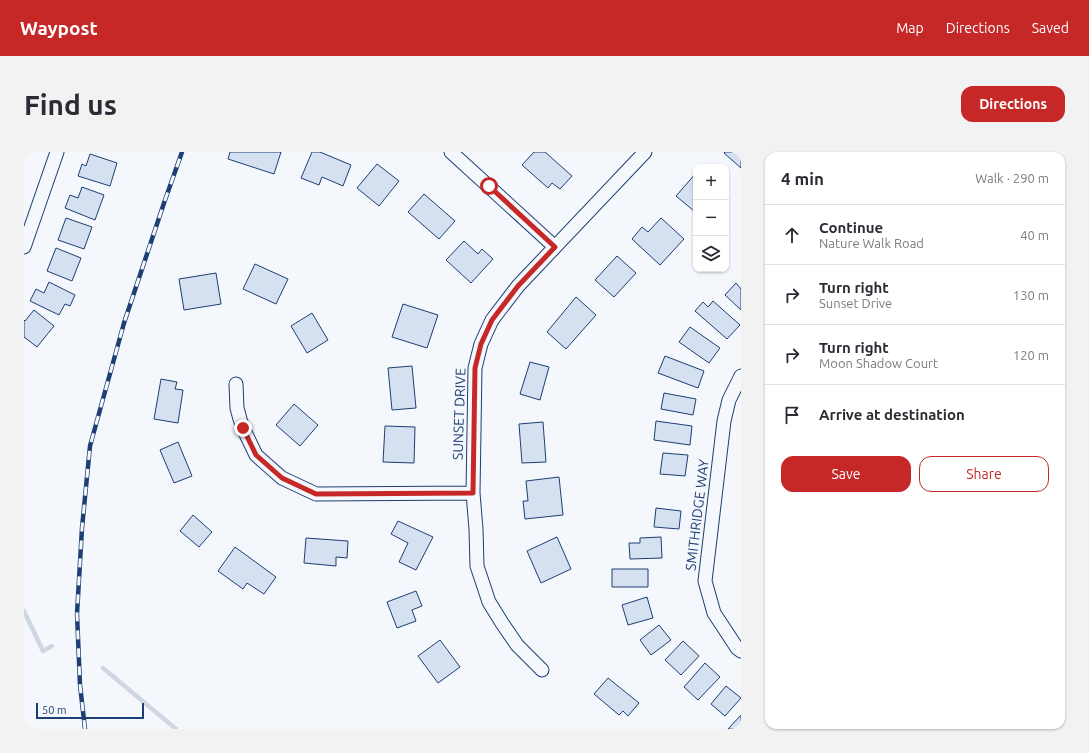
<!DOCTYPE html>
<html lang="en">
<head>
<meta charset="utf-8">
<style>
	:root { --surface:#fff; --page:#f2f2f3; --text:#2b2b33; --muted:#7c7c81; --line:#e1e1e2; --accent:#c62828 }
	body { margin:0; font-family:Ubuntu,sans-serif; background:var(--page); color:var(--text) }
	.controls { position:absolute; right:12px; top:12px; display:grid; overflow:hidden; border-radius:8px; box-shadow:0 1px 3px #0004 }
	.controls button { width:36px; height:36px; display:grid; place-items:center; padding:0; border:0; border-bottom:1px solid var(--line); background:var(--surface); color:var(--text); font:20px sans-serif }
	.scale { position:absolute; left:12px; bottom:10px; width:108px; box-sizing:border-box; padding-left:4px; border:2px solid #1d3f73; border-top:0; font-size:11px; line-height:14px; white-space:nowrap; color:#1d3f73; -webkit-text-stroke:3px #f4f7fb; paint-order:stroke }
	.stop { position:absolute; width:12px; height:12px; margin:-9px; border:3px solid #c62828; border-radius:50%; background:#fff }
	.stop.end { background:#c62828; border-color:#fff; box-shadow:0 1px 4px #0008 }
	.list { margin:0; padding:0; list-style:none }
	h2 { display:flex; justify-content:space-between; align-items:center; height:52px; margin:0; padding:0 16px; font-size:17px }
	h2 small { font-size:13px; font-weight:400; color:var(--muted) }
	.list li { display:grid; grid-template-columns:26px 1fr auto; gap:12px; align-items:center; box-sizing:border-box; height:60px; padding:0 16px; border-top:1px solid var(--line) }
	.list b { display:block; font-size:15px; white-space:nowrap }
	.list p { margin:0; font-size:13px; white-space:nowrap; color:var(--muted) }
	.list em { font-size:13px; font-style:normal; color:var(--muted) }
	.actions { display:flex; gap:8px; padding:12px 16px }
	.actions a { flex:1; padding:9px 0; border:1px solid var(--accent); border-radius:12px; text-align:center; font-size:14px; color:var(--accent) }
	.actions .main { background:var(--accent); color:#fff }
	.icon { flex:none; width:22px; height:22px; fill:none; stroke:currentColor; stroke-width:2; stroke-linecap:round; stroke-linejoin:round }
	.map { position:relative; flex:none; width:717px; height:577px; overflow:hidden; border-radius:12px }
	header { display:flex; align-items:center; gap:24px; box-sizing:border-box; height:56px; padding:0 20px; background:var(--accent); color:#fff }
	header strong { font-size:19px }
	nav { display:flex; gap:22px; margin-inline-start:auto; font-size:14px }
	.intro { display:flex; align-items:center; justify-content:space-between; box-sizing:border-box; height:96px; padding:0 24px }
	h1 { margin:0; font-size:28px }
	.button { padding:10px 18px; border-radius:12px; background:var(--accent); color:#fff; font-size:14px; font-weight:700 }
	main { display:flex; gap:24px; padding:0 24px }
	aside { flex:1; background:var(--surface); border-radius:12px; box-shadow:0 1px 3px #0004 }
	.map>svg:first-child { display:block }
</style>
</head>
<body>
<header>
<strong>Waypost</strong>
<nav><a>Map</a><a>Directions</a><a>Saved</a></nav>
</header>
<div class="intro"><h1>Find us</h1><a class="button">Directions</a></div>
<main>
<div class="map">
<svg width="717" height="577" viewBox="0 0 717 577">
	<rect width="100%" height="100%" fill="#f4f7fb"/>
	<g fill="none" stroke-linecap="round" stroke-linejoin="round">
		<path stroke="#cfd7e4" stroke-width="4.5" d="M0 459 19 499 28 494
			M79 516 152 577"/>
	</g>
	<path fill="#d5e0f0" stroke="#1d3f73" d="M206 0H257L250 22 204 7Z
		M288 0H296L327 13 319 34 298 25 295 33 277 26Z
		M510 0H521L548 24 536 37 528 31 524 36 498 13Z
		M701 0H717V16L700 1Z
		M66 2 93 11 86 34 54 24 58 12 62 14Z
		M353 12 375 29 355 54 333 36Z
		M672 21V57L670 59 652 44Z
		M58 35 80 43 71 68 41 56 46 43 54 46Z
		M400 42 431 69 415 87 384 60Z
		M42 66 68 75 60 97 34 88Z
		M637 66 660 87 636 113 608 87 618 75 624 80Z
		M440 89 454 102 458 97 469 107 447 131 422 108Z
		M32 96 57 106 48 129 23 119Z
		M593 104 612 121 590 145 571 128Z
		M231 112 264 127 252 152 219 137Z
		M192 121 197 152 160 158 155 127Z
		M25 130 51 143 46 154 41 152 35 163 6 149 12 137 20 141Z
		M712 131 717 137V158L701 143Z
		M552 145 572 163 542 197 523 180Z
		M689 149 716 173 703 187 671 159 679 150 684 155Z
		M379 152 414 163 403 196 368 185Z
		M10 158 30 174 13 195 0 185V168L1 169Z
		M288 161 304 188 283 201 267 174Z
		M666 175 696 196 685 211 655 190Z
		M641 204 680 219 674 236 634 221Z
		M506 210 525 215 516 248 496 242Z
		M388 214 392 256 368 258 364 216Z
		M137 227 153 230 151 237 159 238 154 271 130 267Z
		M640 241 672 247 669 263 637 257Z
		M270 252 294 273 276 294 252 273Z
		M632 269 668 274 666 293 630 288Z
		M519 270 522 310 498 311 495 272Z
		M361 274 391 275 390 311 359 310Z
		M154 290 168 324 150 331 136 298Z
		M639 301 664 303 661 324 636 322Z
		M535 325 539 363 501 367 499 349H504L502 329Z
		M632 356 657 359 655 377 630 375Z
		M169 363 188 380 175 395 156 379Z
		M374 369 409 385 392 418 375 410 384 391 367 382Z
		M533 385 547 417 517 431 503 399Z
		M637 385 638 406 606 407 605 391H616V386Z
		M282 386 324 389 323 406 312 405V414L280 411Z
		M211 395 252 425 240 442 223 431 219 437 194 419Z
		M588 417H624V435H588Z
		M392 439 398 454 388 458 392 469 373 476 363 450Z
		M623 445 629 466 604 473 598 453Z
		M635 473 647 488 627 503 616 488Z
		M416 488 436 515 414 531 394 504Z
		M659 489 675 504 657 523 641 508Z
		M681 511 696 525 674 548 660 535Z
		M584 526 615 551 604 564 599 559 595 563 570 542Z
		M702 534 717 546 701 564 687 552Z
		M717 563V577H704Z"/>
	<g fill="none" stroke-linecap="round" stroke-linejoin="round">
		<defs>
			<path id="minor" d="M427 0 531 95
				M0 95 33 0
				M717 224 705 248 700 269 681 429 690 461 713 496 717 499
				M212 232 213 256 216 267 219 276 232 303 258 326 292 342 449 341
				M518 518 493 493 478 471 465 450 453 414 452 377 449 341 451 216 457 192 468 168 494 134 621 0"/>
		</defs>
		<use href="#minor" stroke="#1d3f73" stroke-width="15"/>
		<use href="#minor" stroke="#f4f7fb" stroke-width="13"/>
		<defs>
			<path id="rail" d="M61 577 56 533 53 462 58 376 66 294 100 171 140 51 158 0"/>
		</defs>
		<use href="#rail" stroke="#1d3f73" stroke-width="4.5"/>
		<use href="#rail" stroke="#f4f7fb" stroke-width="3" stroke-dasharray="9" stroke-linecap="butt"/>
	</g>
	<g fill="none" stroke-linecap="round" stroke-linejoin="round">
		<path stroke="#c62828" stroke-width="5" d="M219 276 232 303 258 326 292 342 449 341 451 216 457 192 468 168 494 134 531 95 465 34"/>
	</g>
	<g text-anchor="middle" stroke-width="3" stroke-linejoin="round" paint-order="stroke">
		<g font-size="14" fill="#1d3f73" stroke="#f4f7fb">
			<text transform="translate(435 262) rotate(-88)" y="5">SUNSET DRIVE</text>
			<text transform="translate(673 363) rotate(-83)" y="5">SMITHRIDGE WAY</text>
		</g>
	</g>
</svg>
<div class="controls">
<button>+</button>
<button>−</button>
<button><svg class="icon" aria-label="layers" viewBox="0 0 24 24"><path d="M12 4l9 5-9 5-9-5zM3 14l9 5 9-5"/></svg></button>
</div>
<div class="scale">50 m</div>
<div class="stop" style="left:465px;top:34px"></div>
<div class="stop end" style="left:219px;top:276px"></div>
</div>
<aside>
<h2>4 min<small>Walk · 290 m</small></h2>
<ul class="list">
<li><svg class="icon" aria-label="ahead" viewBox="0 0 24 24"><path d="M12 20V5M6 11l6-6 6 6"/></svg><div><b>Continue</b><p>Nature Walk Road</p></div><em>40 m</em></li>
<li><svg class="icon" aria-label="right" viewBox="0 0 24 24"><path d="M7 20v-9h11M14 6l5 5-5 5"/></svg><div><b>Turn right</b><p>Sunset Drive</p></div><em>130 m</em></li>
<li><svg class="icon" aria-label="right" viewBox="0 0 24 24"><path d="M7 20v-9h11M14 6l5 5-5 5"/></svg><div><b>Turn right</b><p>Moon Shadow Court</p></div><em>120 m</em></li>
<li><svg class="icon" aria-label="arrive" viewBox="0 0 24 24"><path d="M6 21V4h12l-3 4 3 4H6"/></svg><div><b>Arrive at destination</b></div></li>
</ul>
<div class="actions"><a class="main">Save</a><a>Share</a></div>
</aside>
</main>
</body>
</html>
